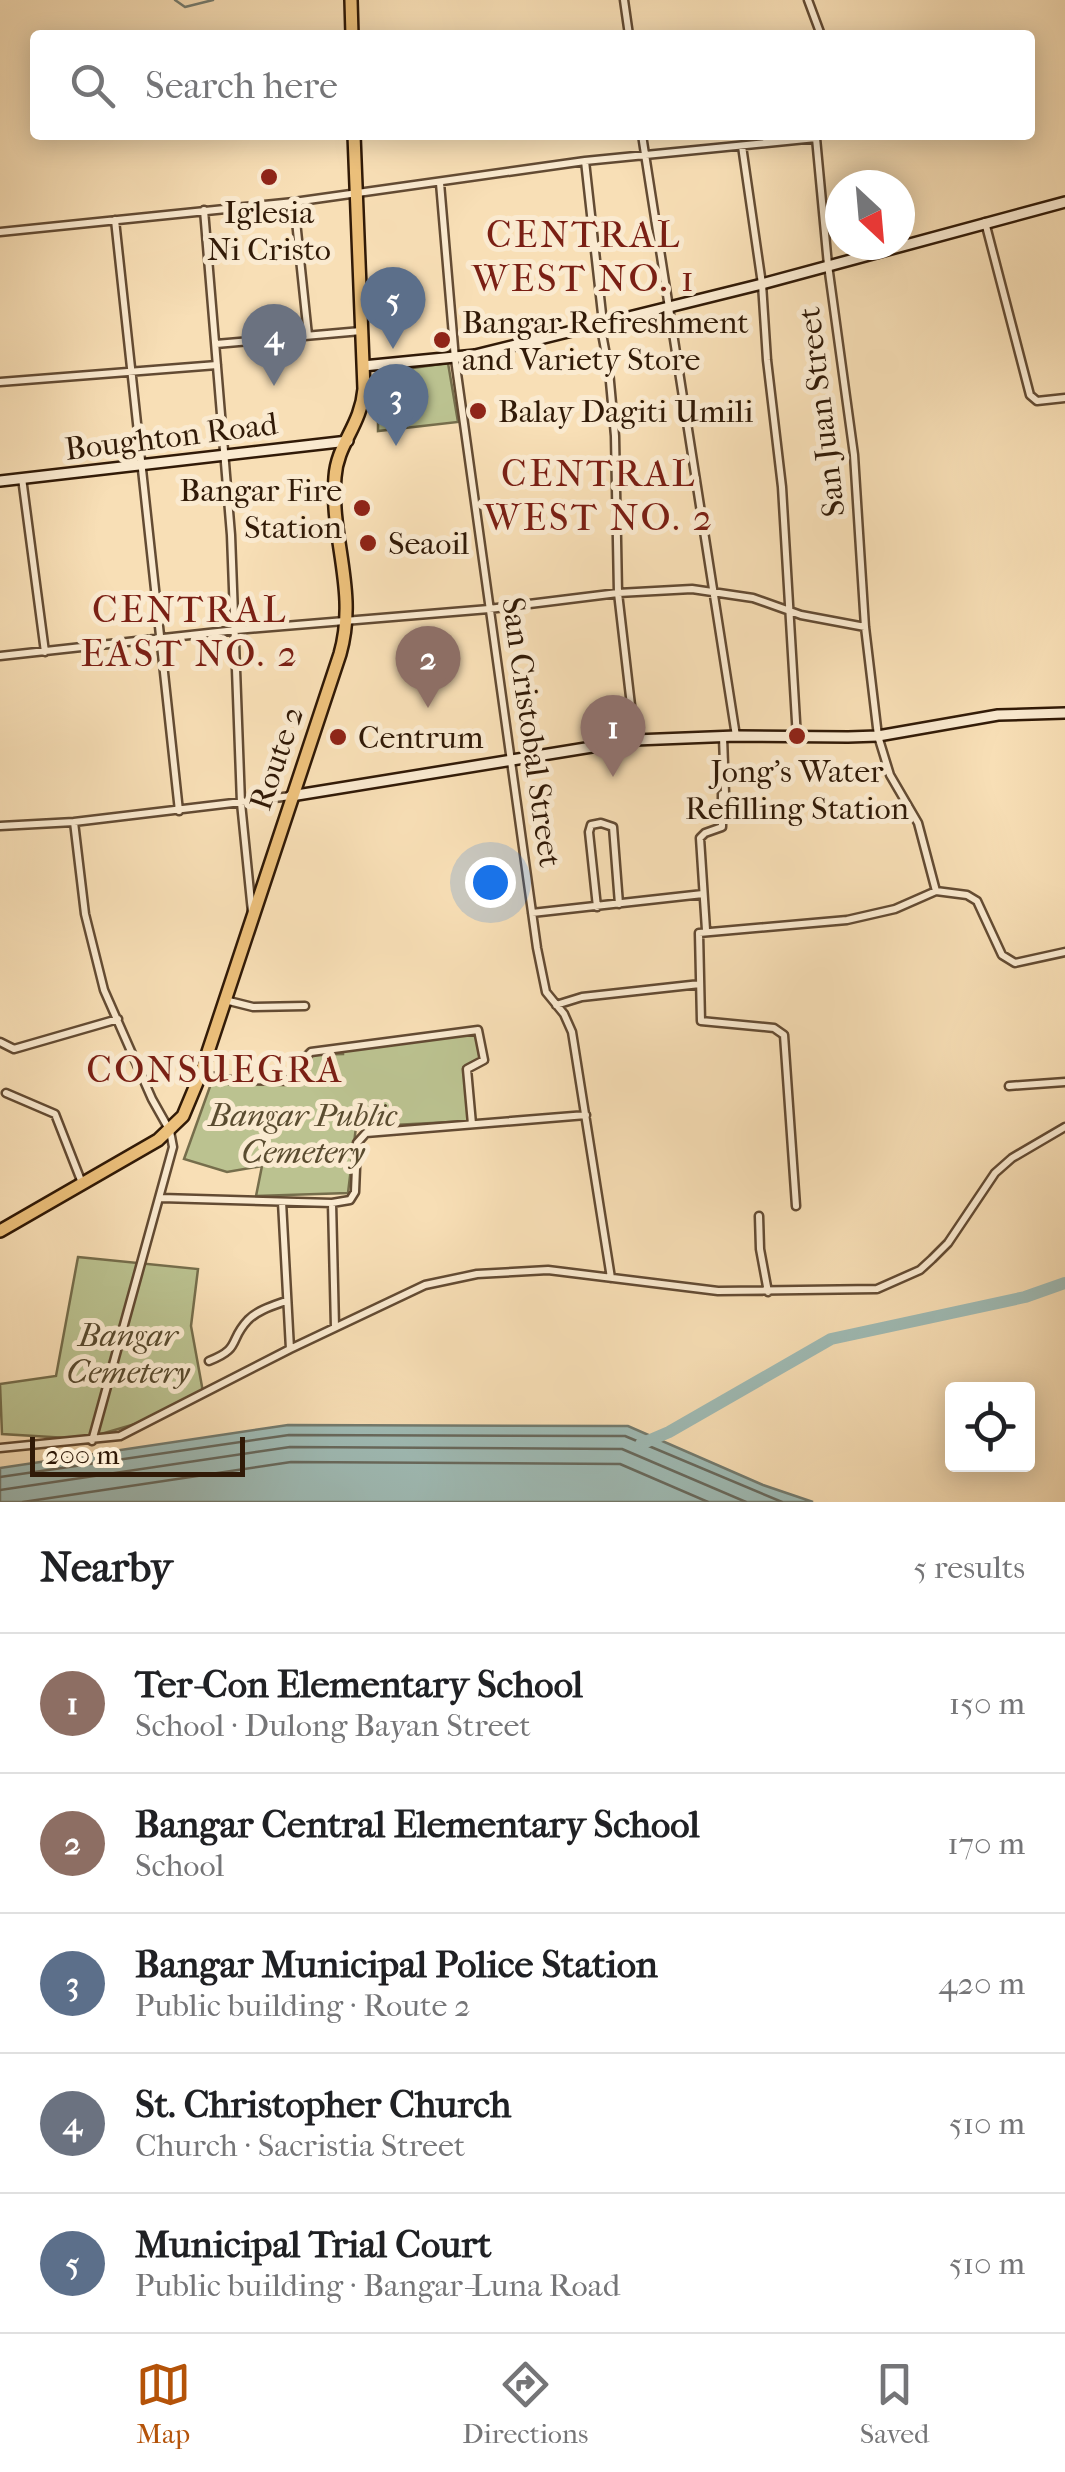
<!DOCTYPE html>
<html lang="en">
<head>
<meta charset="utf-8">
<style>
	:root { --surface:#fff; --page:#f2f2f2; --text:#202124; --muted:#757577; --line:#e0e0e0; --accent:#b45309 }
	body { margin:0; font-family:"IM FELL French Canon",serif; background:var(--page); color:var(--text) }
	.controls { position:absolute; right:30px; bottom:30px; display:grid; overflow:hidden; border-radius:10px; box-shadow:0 5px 25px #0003 }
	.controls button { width:90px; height:90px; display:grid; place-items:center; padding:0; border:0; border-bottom:2px solid var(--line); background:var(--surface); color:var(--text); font:50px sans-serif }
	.compass { position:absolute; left:825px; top:170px; width:90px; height:90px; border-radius:50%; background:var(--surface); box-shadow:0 5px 25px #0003; rotate:154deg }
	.scale { position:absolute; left:30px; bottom:25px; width:215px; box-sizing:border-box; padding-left:10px; border:5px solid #311a07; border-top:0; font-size:28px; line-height:35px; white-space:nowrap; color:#311a07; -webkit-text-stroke:8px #faead0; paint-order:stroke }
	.you { position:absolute; left:490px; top:882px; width:35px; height:35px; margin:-25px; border:8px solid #fff; border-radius:50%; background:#1a73e8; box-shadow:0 0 0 15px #1a73e833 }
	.badge { display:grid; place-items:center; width:65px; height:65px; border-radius:50%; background:var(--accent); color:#fff; font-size:32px; font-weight:700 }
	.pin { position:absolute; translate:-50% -82px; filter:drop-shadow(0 2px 5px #0008) }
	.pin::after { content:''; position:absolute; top:52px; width:35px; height:30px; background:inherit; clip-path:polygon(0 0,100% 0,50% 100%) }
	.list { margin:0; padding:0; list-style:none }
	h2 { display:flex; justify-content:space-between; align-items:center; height:130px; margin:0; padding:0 40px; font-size:42px }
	h2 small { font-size:32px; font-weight:400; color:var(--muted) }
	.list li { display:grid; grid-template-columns:65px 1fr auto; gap:30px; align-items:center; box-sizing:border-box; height:140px; padding:0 40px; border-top:2px solid var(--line) }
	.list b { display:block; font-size:38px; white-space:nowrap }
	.list p { margin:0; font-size:32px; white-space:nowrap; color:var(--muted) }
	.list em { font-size:32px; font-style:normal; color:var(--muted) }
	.icon { flex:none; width:55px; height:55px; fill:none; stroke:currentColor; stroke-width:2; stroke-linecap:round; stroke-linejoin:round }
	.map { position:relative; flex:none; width:1065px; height:1502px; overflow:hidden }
	.search { position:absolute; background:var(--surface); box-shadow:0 5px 25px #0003; left:30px; right:30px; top:30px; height:110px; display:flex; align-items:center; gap:25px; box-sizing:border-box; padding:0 35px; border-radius:10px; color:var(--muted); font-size:38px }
	.sheet { height:830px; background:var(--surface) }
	nav { display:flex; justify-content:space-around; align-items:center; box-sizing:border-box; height:140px; border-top:2px solid var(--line); background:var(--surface); font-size:28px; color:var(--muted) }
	nav a { display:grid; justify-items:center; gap:5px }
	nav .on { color:var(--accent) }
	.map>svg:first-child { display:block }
</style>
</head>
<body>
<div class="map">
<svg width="1065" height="1502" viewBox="0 0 1065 1502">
	<rect width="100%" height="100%" fill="#f8dfb6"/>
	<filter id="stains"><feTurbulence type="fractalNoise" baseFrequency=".002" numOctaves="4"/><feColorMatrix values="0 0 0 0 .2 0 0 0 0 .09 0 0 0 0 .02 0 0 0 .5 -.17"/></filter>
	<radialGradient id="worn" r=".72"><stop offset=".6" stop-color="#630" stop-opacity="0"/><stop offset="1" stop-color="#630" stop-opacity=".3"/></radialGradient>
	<path fill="#bbc290" stroke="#766e4c" stroke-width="2.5" d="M448 363 458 422 378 431V373Z
		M476 1032 480 1061 464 1068 470 1121 356 1127 348 1193 256 1196 262 1166 227 1172 184 1159 212 1081 305 1083 309 1055 343 1054V1050Z
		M78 1257 198 1269 191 1326 203 1392 142 1422 84 1439 2 1434 0 1384 56 1376Z"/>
	<path fill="#9fbbb5" stroke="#737b6f" stroke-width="2.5" d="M288 1425 628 1426 763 1485 813 1502H0V1468Z"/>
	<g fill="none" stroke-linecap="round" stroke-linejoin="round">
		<path stroke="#686a5e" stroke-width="2.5" d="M0 1477 289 1435 625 1436 782 1502
			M0 1490 290 1447 622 1449 746 1502
			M23 1502 291 1462 620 1464 708 1502"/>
		<path stroke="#737b6f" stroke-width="2.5" d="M175 0 185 7 213 0"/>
		<path stroke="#9fbbb5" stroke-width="12" d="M641 1444 669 1432 831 1339 1025 1297 1065 1283"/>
		<defs>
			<path id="street" d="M624 0 629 35
				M808 0 821 35
				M642 135 736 736
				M742 146 762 284 767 360 782 487 797 738
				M585 161 603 323
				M440 183 455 359 537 948 546 992 564 1014 572 1032 611 1278
				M294 202 308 335
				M204 210 231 535 241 803 252 912
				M115 220 179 811
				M985 222 1030 395 1037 401 1065 398
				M0 232 294 202 585 161 816 138 828 265 854 455 865 627 878 736 890 775 918 823 936 891
				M600 323 609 371 615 436 618 593 635 740
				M216 344 361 331
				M0 382 217 365
				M22 478 45 652
				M0 656 236 630 489 609 618 593 692 589 753 598 801 615 865 627
				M74 822 85 914 104 990 152 1099 170 1131 173 1147 92 1441
				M0 826 74 822 291 796
				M597 907 589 832 591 825 601 823 613 827 619 904
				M532 913 703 894
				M706 930 700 838 705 833 722 827V794L725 793 723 737
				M225 1000 253 1007 305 1006
				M556 1005 582 997 700 984
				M0 1042 14 1049 118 1019
				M202 1074 229 1080 301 1081 304 1079 307 1056 311 1052 478 1030 484 1060 467 1069 472 1124
				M1009 1086 1065 1082
				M6 1093 55 1114 82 1183
				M161 1198 332 1203 350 1200 355 1192 357 1143 366 1133 586 1115
				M282 1202 290 1349 425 1285 477 1274 548 1270 718 1291 877 1289 920 1270 932 1259 948 1243 995 1173 1012 1158 1065 1127
				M332 1203 335 1327
				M796 1206 784 1035 774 1028 701 1021 699 933 847 920 895 909 936 891 967 895 977 901 1002 955 1015 963 1065 952
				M759 1216 760 1249 768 1292
				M209 1361C242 1348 228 1341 248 1320 258 1310 272 1306 286 1301
				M0 1448 120 1436 290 1349"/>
			<path id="secondary" d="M363 366 475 355 762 284 1065 202
				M0 481 348 441
				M291 796 635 740 736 736 848 737 878 736 998 715 1065 713"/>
			<path id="highway" d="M351 0 352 35
				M0 1231 158 1140 183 1116 201 1073 340 654C358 591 330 538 335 477 337 444 361 426 364 389L354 135"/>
		</defs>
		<use href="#street" stroke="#634b33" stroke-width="11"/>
		<use href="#secondary" stroke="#311a07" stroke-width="14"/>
		<use href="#highway" stroke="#311a07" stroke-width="16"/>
		<use href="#street" stroke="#faead0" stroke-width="6"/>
		<use href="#secondary" stroke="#faead0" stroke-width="9"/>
		<use href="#highway" stroke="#ecc07b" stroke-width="11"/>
	</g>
	<g fill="#8f2418" stroke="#faead0" stroke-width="4">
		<circle cx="269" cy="177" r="10"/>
		<circle cx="442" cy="340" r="10"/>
		<circle cx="478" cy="411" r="10"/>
		<circle cx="362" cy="508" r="10"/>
		<circle cx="368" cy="543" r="10"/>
		<circle cx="797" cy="736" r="10"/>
		<circle cx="338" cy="737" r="10"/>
	</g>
	<g text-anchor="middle" stroke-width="10" stroke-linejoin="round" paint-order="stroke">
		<g font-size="32" fill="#311a07" stroke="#faead0" text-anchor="start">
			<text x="269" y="223" text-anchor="middle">Iglesia<tspan x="269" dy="37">Ni Cristo</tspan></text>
			<text x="462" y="333">Bangar Refreshment<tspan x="462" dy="37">and Variety Store</tspan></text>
			<text x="498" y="422">Balay Dagiti Umili</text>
			<text x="342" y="501" text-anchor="end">Bangar Fire<tspan x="342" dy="37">Station</tspan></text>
			<text x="388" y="554">Seaoil</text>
			<text x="358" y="748">Centrum</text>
			<text x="797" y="782" text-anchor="middle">Jong's Water<tspan x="797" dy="37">Refilling Station</tspan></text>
		</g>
		<g font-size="32" fill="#311a07" stroke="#faead0">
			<text transform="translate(821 412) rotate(-97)" y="11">San Juan Street</text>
			<text transform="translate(171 436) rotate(-7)" y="11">Boughton Road</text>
			<text transform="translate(532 732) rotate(82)" y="11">San Cristobal Street</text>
			<text transform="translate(276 758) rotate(-71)" y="11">Route 2</text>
		</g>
		<g font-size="32" font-style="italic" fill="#5a4c30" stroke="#faead0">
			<text x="303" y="1126">Bangar Public<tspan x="303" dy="37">Cemetery</tspan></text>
			<text x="128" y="1346">Bangar<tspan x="128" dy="37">Cemetery</tspan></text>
		</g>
		<g font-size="38" letter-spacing="2.5" fill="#7a1f14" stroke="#faead0">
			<text x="584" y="247">CENTRAL<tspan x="584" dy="44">WEST NO. 1</tspan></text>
			<text x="599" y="486">CENTRAL<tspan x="599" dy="44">WEST NO. 2</tspan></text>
			<text x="190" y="622">CENTRAL<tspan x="190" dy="44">EAST NO. 2</tspan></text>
			<text x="215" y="1082">CONSUEGRA</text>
		</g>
	</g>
	<rect width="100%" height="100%" filter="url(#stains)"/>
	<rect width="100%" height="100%" fill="url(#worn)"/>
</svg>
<div class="controls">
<button><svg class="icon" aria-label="locate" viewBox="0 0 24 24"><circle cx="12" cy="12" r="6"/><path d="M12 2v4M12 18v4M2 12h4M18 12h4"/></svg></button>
</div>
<svg class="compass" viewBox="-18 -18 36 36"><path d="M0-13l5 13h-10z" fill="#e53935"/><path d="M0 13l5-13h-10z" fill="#757577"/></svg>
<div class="scale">200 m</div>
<div class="you"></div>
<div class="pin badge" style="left:613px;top:777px;background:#8d6e63">1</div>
<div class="pin badge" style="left:428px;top:708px;background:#8d6e63">2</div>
<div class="pin badge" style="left:396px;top:446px;background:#5c6f8a">3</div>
<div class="pin badge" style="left:274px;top:386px;background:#6b7280">4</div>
<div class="pin badge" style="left:393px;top:349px;background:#5c6f8a">5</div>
<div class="search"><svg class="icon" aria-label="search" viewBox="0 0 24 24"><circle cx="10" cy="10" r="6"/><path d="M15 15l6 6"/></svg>Search here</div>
</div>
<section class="sheet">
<h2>Nearby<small>5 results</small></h2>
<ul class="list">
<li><span class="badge" style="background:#8d6e63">1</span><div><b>Ter-Con Elementary School</b><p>School · Dulong Bayan Street</p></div><em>150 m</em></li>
<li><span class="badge" style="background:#8d6e63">2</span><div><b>Bangar Central Elementary School</b><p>School</p></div><em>170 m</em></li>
<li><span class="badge" style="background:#5c6f8a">3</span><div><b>Bangar Municipal Police Station</b><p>Public building · Route 2</p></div><em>420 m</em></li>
<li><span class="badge" style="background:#6b7280">4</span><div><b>St. Christopher Church</b><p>Church · Sacristia Street</p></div><em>510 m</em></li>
<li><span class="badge" style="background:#5c6f8a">5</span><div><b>Municipal Trial Court</b><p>Public building · Bangar-Luna Road</p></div><em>510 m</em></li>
</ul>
</section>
<nav>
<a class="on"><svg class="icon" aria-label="map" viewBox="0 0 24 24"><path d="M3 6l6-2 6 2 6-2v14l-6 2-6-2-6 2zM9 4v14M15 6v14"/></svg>Map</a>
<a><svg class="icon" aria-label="directions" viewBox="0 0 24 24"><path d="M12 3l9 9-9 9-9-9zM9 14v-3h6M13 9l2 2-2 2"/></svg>Directions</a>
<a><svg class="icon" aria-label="saved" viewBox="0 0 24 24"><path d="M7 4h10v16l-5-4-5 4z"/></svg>Saved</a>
</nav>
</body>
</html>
